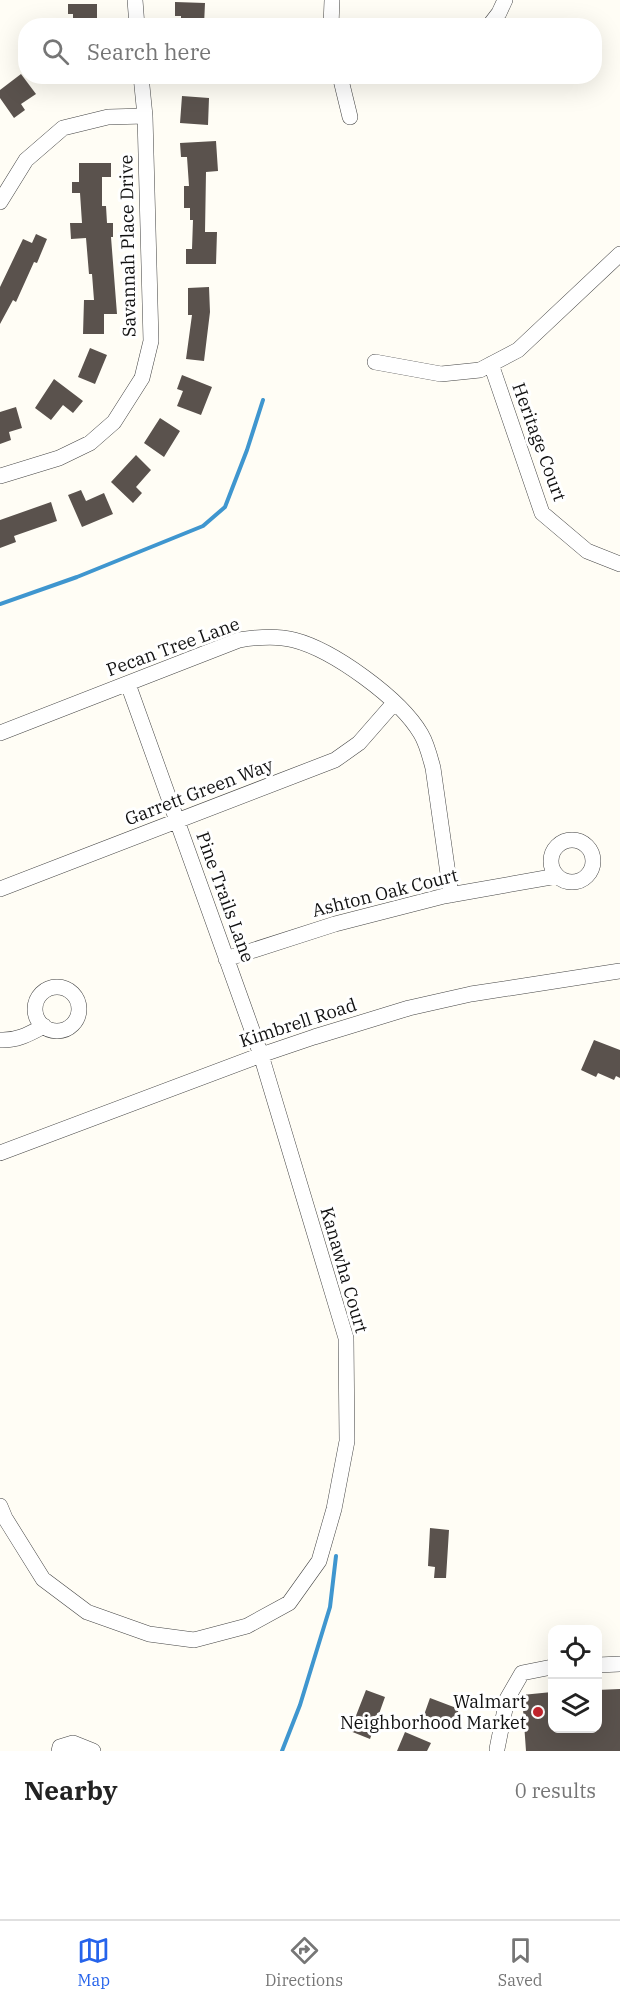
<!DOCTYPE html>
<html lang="en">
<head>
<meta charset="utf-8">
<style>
	:root { --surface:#fff; --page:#f6f6f6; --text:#222; --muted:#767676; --line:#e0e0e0; --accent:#2563eb }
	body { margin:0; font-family:"IBM Plex Serif",serif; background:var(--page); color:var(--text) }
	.controls { position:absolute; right:18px; bottom:18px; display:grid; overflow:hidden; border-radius:12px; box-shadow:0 6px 24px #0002 }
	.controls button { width:54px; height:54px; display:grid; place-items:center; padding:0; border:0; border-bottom:2px solid var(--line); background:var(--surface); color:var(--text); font:30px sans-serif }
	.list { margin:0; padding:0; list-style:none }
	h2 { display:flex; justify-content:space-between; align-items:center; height:78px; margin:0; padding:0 24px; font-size:26px }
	h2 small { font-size:20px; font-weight:400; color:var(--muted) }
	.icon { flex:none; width:33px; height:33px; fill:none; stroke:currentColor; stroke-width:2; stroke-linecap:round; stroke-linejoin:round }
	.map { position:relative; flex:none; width:620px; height:1751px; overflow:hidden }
	.search { position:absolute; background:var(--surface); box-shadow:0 6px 24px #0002; left:18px; right:18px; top:18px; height:66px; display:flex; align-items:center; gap:15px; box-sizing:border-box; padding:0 21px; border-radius:24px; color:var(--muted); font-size:22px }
	.sheet { height:168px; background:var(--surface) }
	nav { display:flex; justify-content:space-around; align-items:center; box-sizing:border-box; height:84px; border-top:2px solid var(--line); background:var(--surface); font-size:16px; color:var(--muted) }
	nav a { display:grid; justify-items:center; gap:3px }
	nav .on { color:var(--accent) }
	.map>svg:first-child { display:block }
</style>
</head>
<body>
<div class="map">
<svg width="620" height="1751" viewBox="0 0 620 1751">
	<rect width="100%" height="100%" fill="#fffdf5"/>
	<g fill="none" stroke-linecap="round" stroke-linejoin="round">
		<path stroke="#3f96cf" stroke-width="4" d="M0 604 77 577 203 526 225 507 247 450 263 400
			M282 1751 300 1705 330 1607 336 1556"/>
	</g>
	<path fill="#5a524d" d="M175 2 205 3 204 25 181 26V16H175Z
		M68 4H97V26H73V14H68Z
		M21 74 36 94 21 104 25 110 14 118 0 98V90Z
		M182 96 209 98 208 125 180 123Z
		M216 141 218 171 206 172 205 232H217L216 264H186V249H192L193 220H190V208H184V186H189L187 157H181L180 143Z
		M79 163H111V177H102V206H106L107 223H113V237H111L117 314H104V334H83L84 300H94L92 274H89L86 238 71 239 70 223H82L80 193H72V182H79Z
		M36 234 47 239 37 263 34 262 16 302 13 300 0 324V287L23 239 32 243Z
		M209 287 210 312 204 361 186 359 192 315H188V288Z
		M90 348 107 355 95 384 78 377Z
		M182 375 212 387 201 415 177 406 183 391 177 389Z
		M54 379 83 401 73 413 63 405 51 420 35 408Z
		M16 407 22 428 9 432 11 440 0 444V412Z
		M160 418 180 431 164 457 144 443Z
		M136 455 151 470 136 487 142 493 133 503 111 482Z
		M81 490 86 501 104 493 113 514 82 527 68 495Z
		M51 502 57 521 14 536 16 542 0 548V520Z
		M594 1040 620 1050V1078L616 1076 614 1080 598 1073 596 1077 581 1070Z
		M430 1528 449 1530 446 1578H434L435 1567 428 1566Z
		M620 1689V1751H526L522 1695 552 1692V1728H597V1690Z
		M366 1690 385 1697 370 1739 350 1731Z
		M430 1698 459 1709 453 1726 424 1715Z
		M405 1732 431 1743 427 1751H397Z"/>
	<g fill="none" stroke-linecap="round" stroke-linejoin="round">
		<defs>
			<path id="minor" d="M135 0 137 26
				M331 26 332 0
				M489 26 499 13 505 0
				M340 76 350 117
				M0 202 26 160 63 128 108 117 145 116
				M375 362 441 374 480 370 518 350 620 254
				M491 364 542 513 587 551 620 564
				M0 476 59 458 90 443 114 422 142 378 151 341 145 116 141 76
				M0 733 239 640C257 637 276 635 294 640 333 650 400 698 421 734 427 744 430 757 433 768L451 895
				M551 861a21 21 0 1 1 42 0a21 21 0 1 1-42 0Z
				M0 889 335 760 359 743 394 703
				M226 959 335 924 444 896 557 876
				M35 1009a22 22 0 1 1 44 0a22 22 0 1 1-44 0Z
				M0 1040C17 1041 29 1034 44 1026
				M0 1153 261 1055 314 1037 409 1008 471 994 620 971
				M0 1506 5 1518 43 1579 87 1612 149 1634 194 1640 247 1626 289 1603 319 1561 334 1509 347 1441 346 1338 261 1055 128 684
				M598 1665 620 1664
				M497 1749 507 1699 522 1673 552 1667
				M59 1751 60 1747 73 1743 93 1751"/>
		</defs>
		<use href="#minor" stroke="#444" stroke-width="16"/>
		<use href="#minor" stroke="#fff" stroke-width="15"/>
	</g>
	<circle fill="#c4262e" stroke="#fff" stroke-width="2" cx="538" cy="1712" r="6"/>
	<g text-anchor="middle" stroke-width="6" stroke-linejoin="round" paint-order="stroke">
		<g font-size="18" fill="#111" stroke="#fff">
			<text transform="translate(128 246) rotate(-91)" y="6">Savannah Place Drive</text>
			<text transform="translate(539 442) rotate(70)" y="6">Heritage Court</text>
			<text transform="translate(173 647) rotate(-20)" y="6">Pecan Tree Lane</text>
			<text transform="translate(199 792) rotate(-21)" y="6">Garrett Green Way</text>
			<text transform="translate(385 893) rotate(-14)" y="6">Ashton Oak Court</text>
			<text transform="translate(225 897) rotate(70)" y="6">Pine Trails Lane</text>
			<text transform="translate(298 1023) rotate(-18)" y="6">Kimbrell Road</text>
			<text transform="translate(344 1270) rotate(74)" y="6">Kanawha Court</text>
		</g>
		<g font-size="18" fill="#111" stroke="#fff" text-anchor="end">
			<text x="526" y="1708">Walmart<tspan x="526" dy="21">Neighborhood Market</tspan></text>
		</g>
	</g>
</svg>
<div class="controls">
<button><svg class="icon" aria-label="locate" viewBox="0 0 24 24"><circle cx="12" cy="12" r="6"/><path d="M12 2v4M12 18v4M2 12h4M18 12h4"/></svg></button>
<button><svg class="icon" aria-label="layers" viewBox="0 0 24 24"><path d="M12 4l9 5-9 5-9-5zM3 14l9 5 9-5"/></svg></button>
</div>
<div class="search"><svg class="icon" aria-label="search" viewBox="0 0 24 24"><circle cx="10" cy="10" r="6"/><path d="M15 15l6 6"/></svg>Search here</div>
</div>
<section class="sheet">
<h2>Nearby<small>0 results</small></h2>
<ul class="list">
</ul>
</section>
<nav>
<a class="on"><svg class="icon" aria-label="map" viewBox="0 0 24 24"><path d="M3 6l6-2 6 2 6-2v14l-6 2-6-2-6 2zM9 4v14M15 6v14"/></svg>Map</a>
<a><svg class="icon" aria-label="directions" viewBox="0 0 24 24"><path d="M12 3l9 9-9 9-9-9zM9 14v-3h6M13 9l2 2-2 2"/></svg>Directions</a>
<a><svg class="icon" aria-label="saved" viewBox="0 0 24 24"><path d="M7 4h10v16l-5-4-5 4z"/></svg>Saved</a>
</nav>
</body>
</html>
